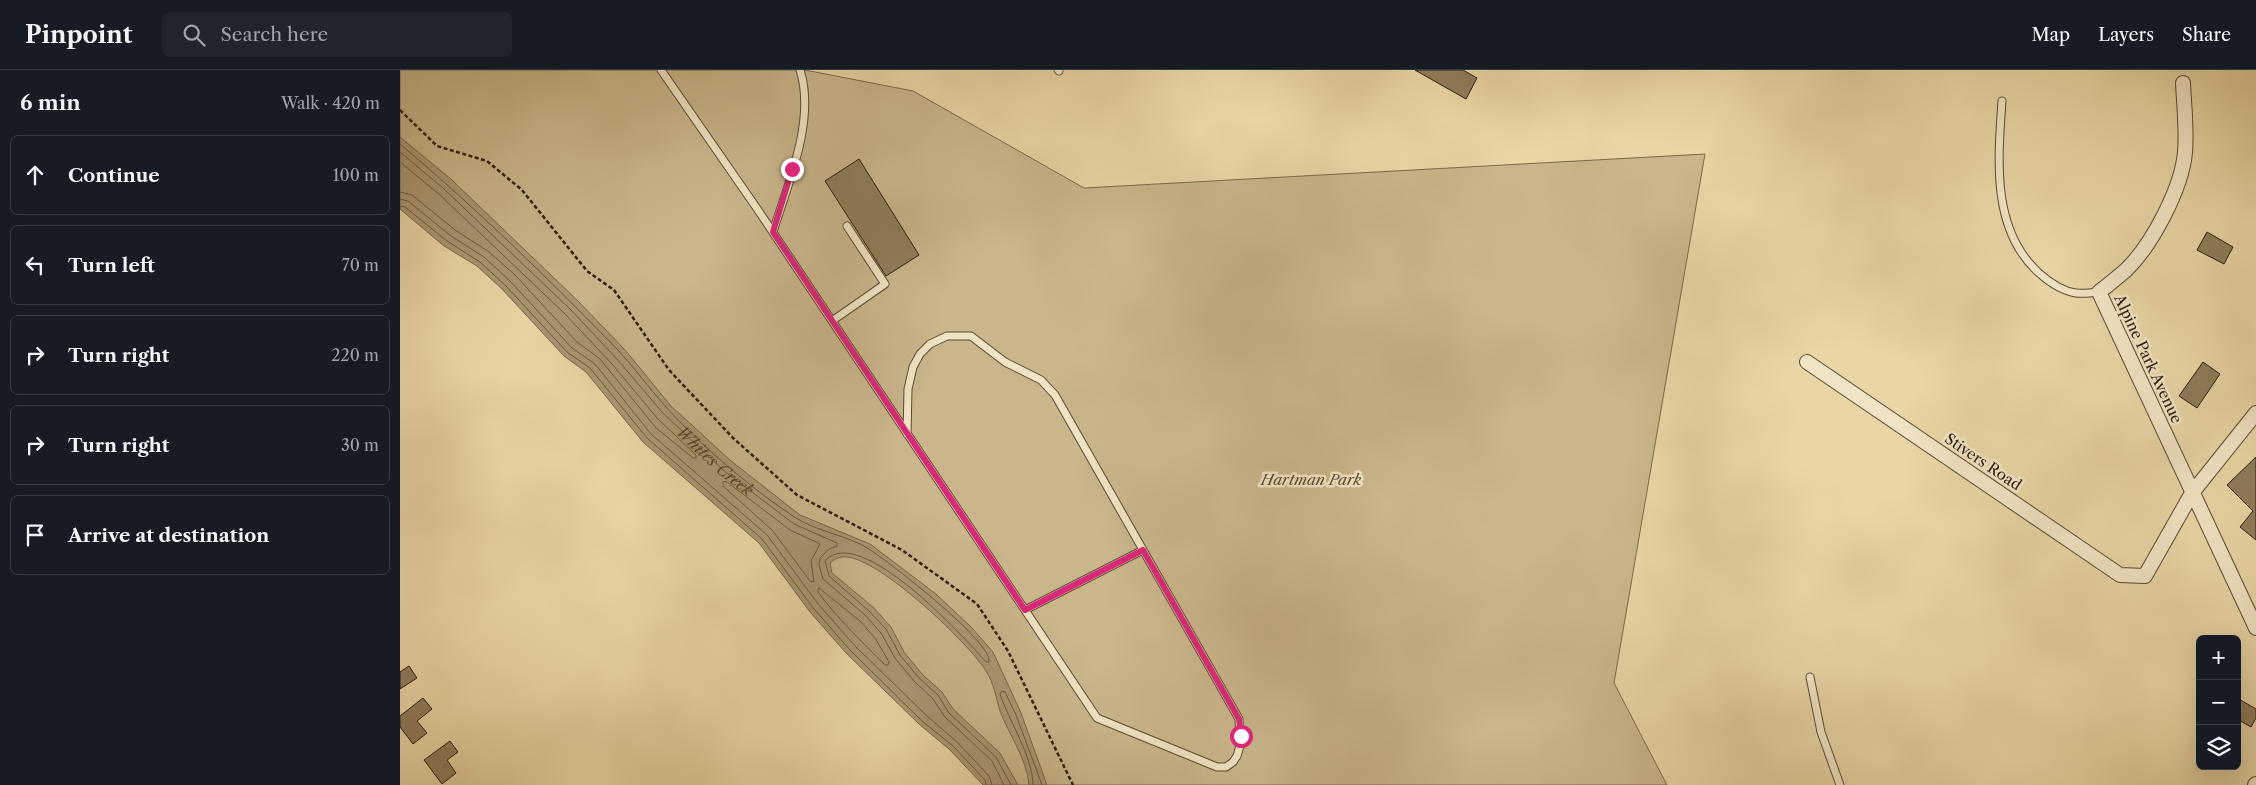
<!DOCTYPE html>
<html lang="en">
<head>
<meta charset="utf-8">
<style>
	:root { --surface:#171b24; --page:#20242c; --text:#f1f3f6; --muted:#9ea1a6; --line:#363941 }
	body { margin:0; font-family:"Libre Caslon Text",serif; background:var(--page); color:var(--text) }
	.controls { position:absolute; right:15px; bottom:15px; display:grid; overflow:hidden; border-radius:8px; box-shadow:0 5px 20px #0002 }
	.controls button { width:45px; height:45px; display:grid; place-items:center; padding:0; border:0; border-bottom:1px solid var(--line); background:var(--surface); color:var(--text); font:25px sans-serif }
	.stop { position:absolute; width:15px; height:15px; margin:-11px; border:4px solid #db2777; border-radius:50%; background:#fff }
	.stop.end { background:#db2777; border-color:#fff; box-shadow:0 1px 5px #0008 }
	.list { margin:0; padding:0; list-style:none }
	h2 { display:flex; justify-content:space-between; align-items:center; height:65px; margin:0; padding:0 20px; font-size:21px }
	h2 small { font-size:16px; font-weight:400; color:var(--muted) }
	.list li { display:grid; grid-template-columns:32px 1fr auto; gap:15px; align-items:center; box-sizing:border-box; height:80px; margin:0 10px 10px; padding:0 10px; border:1px solid var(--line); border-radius:8px }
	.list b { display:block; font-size:19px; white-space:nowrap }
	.list em { font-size:16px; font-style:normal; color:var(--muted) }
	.icon { flex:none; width:28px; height:28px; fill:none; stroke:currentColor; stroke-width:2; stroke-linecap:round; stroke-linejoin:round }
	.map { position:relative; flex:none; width:1856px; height:715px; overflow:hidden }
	header { display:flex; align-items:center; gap:30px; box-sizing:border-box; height:70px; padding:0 25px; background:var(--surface); border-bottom:1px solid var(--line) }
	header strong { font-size:24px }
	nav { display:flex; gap:28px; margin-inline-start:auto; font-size:18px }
	.search { width:350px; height:45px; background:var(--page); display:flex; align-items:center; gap:12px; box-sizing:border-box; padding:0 18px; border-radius:8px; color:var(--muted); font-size:19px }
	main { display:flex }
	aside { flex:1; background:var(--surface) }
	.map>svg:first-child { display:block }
</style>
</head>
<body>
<header>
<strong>Pinpoint</strong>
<div class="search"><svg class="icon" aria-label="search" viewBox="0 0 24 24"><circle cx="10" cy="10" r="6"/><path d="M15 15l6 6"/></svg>Search here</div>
<nav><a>Map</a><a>Layers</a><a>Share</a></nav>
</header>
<main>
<aside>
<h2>6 min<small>Walk · 420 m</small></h2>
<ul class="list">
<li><svg class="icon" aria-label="ahead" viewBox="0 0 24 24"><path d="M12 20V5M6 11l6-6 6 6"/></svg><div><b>Continue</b></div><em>100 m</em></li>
<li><svg class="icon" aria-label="left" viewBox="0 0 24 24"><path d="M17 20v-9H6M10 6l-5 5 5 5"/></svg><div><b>Turn left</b></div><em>70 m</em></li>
<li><svg class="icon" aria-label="right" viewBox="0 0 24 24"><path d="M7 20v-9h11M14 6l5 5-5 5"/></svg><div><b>Turn right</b></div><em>220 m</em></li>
<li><svg class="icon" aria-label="right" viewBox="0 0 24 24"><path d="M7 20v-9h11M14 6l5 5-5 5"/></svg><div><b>Turn right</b></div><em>30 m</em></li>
<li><svg class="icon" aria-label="arrive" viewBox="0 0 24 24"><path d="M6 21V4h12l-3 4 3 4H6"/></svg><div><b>Arrive at destination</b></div></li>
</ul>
</aside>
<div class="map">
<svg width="1856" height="715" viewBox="0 0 1856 715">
	<rect width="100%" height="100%" fill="#e9d5a5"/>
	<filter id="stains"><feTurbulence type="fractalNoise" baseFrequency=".004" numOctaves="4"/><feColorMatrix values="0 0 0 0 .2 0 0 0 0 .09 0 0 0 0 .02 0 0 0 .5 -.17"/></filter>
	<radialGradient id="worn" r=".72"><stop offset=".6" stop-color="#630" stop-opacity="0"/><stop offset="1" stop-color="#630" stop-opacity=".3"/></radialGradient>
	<path fill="#c9b68b" stroke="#7a6a4a" d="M0 0H405L513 21 684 118 1305 84 1214 613 1267 715H612L0 105Z"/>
	<path fill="#a89670" stroke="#766647" d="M0 67 52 110 178 231 226 281 270 335 331 391 400 445 470 474 536 524 571 557 593 582 621 643 647 715H629C627 689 609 665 600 641 596 628 594 613 586 601 568 572 481 490 447 487 441 486 434 489 430 493L432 503 473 537 491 557 504 582 523 605 542 622 553 639 600 683 618 715H583L549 679 519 654 447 584 410 542 359 473 243 372 186 302 164 286 102 219 77 196 44 176 0 139Z"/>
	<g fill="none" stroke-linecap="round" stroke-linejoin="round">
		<g stroke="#6a5a3d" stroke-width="1">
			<path d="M0 74C76 138 148 208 217 279 234 297 249 318 266 337 299 374 354 421 396 448 418 462 447 465 469 479 489 492 593 572 589 592H586C564 567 459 452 425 491L429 506 469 541 486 559 500 585 519 608 538 625 549 643 596 687 611 715"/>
			<path id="s1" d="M0 82 44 119 170 239 217 289 262 342 323 400 394 454 437 473V476L429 479 420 488 419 495 423 509 465 545 481 563 495 588 515 612 533 629 545 647 592 691 604 715"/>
			<path d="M0 92 39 124 165 244 212 294 257 348 296 385V388H293L256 358 200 289 177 272 115 205 89 182 55 160 12 125 0 122"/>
			<path d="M0 129 8 131 51 166 84 187 110 211 172 278 195 294 251 364 367 465 419 535 455 576 527 646 557 672 589 706 592 715"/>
			<path d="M0 136 5 137 47 171 80 192 106 216 167 282 190 298 247 368 362 469 414 539 450 580 522 651 553 676 585 710 586 715"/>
			<path d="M327 412 390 460 420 474 411 491 414 512 410 511 372 460 323 416V412Z"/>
			<path d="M419 518 460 551 475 568 489 592 488 595H485C462 572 437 548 418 522Z"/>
			<path d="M633 715C633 687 609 651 600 624L602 621 605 622 616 645 642 715"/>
		</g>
	</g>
	<path fill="#8e7d5b" stroke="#2b1d0a" d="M1015 0H1063L1077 8 1066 29Z
		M459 89 519 185 486 206 425 111Z
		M1807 162 1833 177 1824 194 1797 180Z
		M1803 292 1820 304 1797 338 1779 326Z
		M1856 387V470L1840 457 1853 441 1827 415Z
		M9 596 17 608 0 619V602Z
		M23 628 32 639 17 651 27 663 13 674 0 657V646Z
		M1837 628 1856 639V648L1851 657 1837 649Z
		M50 671 58 682 47 690 56 703 42 714 24 690Z"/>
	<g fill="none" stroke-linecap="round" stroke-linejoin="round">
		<defs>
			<path id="service" d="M261 0 358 140 697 648 817 697H826L833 692 837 686 840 676 839 649 655 325 641 310 605 292 571 266H547L530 274 520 284 513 297 508 319 507 364
				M658 0 659 1
				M1602 31C1598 89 1591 160 1639 203 1649 212 1662 221 1676 223 1683 224 1691 223 1699 222
				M373 162C388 113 416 50 400 0
				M432 251 485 214 447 156
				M625 540 743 480
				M1410 607 1421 662 1440 715"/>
			<path id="minor" d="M1783 13C1784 35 1787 60 1785 82 1782 118 1752 175 1726 200 1717 208 1708 215 1699 222L1856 558
				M1407 292 1720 505 1745 506 1792 423 1856 343
				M1855 715 1856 714"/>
		</defs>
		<use href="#service" stroke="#5a4b31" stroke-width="9"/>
		<use href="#minor" stroke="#5a4b31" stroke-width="16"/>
		<path stroke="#2b1d0a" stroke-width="2.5" stroke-dasharray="4 2.5" stroke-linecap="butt" d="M0 40 37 76 87 91 122 120 187 201 214 220 269 300 333 368 397 425 502 480 577 534 608 581 673 715"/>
		<use href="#service" stroke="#f1e4c4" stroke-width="7"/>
		<use href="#minor" stroke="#f1e4c4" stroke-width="14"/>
	</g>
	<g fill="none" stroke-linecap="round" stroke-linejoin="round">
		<path stroke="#db2777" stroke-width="6" d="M392 99 373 162 625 540 743 480 839 649 841 666"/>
	</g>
	<g text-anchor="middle" stroke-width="5" stroke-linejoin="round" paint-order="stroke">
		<g font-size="15" fill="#2b1d0a" stroke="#f1e4c4">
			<text transform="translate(1748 289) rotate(65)" y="5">Alpine Park Avenue</text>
			<text transform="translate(1583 392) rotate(34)" y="5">Stivers Road</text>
		</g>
		<g font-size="15" font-style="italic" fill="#5a4b31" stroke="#f1e4c4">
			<text x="911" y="415">Hartman Park</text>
		</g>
		<g font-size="16" font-style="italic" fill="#57472e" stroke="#f1e4c4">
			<text dy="6" stroke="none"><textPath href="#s1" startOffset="442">Whites Creek</textPath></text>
		</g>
	</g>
	<rect width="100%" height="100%" filter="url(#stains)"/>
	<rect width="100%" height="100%" fill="url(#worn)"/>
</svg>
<div class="controls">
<button>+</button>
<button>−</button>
<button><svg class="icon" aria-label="layers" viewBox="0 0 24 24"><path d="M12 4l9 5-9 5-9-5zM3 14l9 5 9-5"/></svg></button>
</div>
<div class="stop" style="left:841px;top:666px"></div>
<div class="stop end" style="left:392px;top:99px"></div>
</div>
</main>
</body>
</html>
